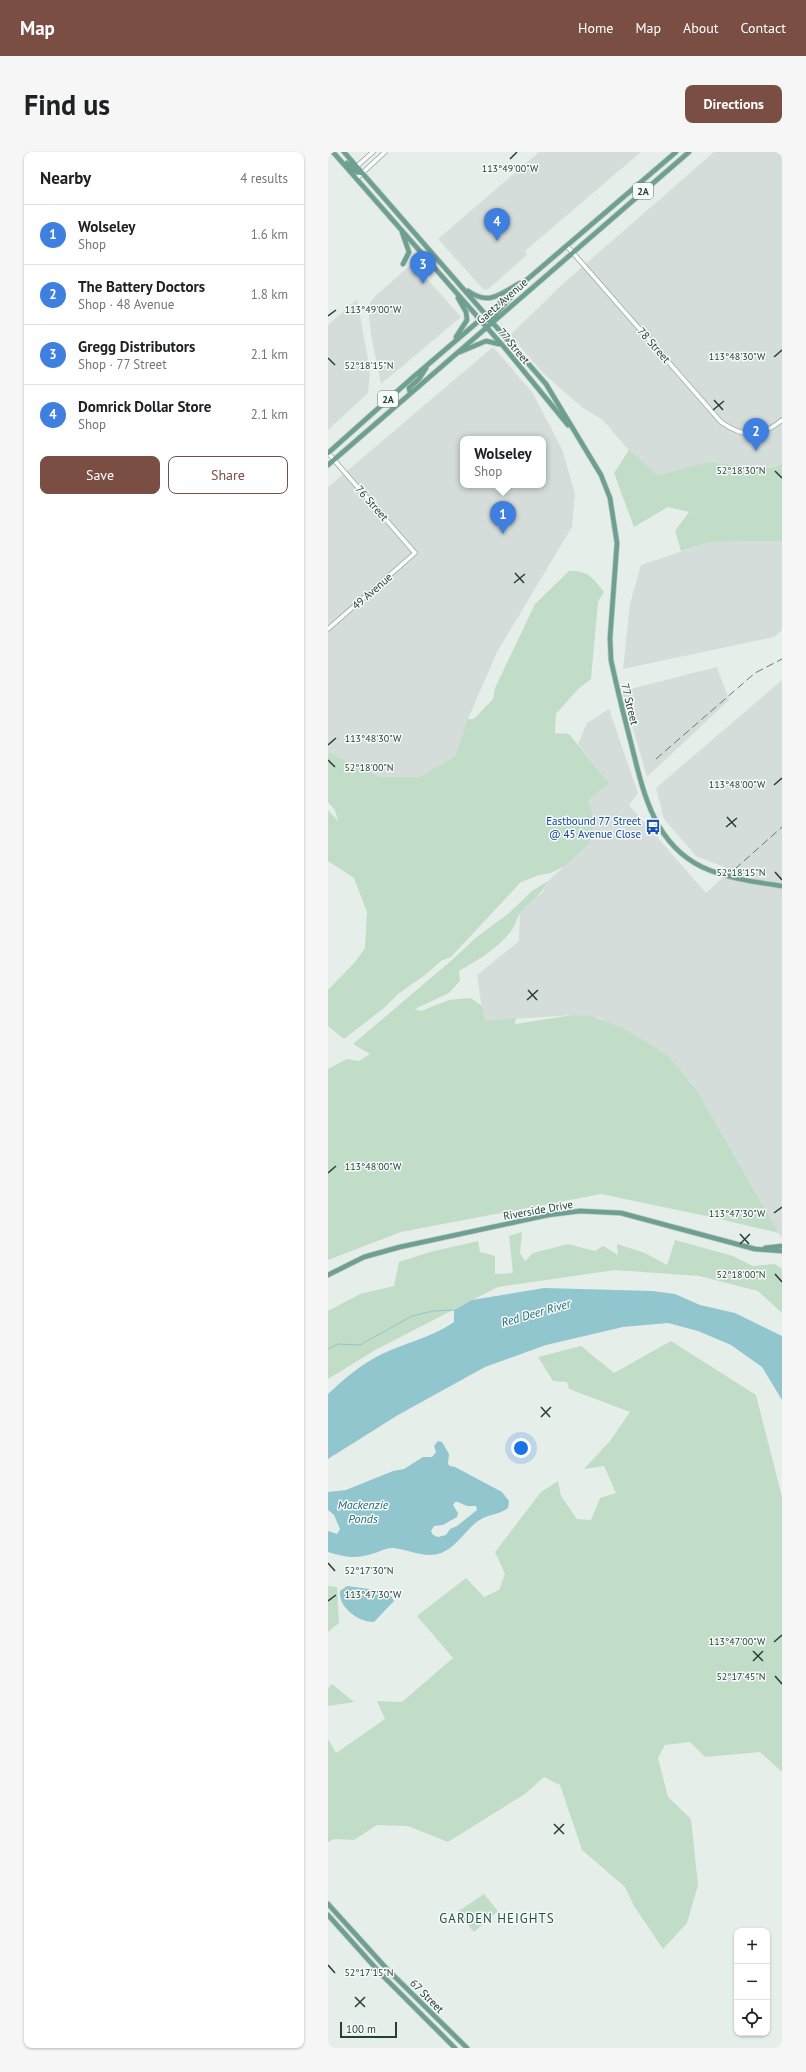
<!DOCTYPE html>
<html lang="en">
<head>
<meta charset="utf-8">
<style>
	:root { --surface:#fff; --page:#f6f6f6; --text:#202124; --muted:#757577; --line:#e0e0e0; --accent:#7a4e43 }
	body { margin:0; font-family:"PT Sans",sans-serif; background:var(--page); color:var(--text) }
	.controls { position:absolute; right:12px; bottom:12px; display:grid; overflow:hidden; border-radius:8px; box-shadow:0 1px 3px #0004 }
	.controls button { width:36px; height:36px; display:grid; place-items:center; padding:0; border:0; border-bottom:1px solid var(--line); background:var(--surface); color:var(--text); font:20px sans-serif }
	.scale { position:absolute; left:12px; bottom:10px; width:57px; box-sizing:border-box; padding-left:4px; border:2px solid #263f37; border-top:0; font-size:11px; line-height:14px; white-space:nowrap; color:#263f37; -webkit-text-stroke:3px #f6faf8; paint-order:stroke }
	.you { position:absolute; left:193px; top:1296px; width:14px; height:14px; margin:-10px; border:3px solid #fff; border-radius:50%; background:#1a73e8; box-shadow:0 0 0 6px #1a73e833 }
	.badge { display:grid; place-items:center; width:26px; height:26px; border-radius:50%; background:var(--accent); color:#fff; font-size:13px; font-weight:700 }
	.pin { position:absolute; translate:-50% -33px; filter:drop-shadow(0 1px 2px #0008) }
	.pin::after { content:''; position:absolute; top:21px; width:14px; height:12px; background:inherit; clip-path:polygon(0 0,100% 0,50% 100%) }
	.popup { position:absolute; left:132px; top:284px; width:86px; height:52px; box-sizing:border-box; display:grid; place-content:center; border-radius:8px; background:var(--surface); filter:drop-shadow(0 1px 3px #0005); font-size:13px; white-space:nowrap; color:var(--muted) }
	.popup b { font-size:15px; color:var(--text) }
	.popup::after { content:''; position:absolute; left:50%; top:100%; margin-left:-8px; border:8px solid transparent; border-top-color:var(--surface) }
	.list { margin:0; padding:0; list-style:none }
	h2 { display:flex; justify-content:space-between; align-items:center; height:52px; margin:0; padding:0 16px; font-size:17px }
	h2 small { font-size:13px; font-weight:400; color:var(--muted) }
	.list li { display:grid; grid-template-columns:26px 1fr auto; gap:12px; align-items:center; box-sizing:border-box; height:60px; padding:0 16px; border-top:1px solid var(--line) }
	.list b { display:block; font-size:15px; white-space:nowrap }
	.list p { margin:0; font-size:13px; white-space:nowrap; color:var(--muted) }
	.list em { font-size:13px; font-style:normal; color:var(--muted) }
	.actions { display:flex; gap:8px; padding:12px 16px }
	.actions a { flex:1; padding:9px 0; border:1px solid var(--accent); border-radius:8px; text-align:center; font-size:14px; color:var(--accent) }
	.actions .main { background:var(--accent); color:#fff }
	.icon { flex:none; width:22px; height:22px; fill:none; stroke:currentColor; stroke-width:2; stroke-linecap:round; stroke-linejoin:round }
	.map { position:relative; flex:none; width:454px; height:1896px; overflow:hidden; border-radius:8px }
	header { display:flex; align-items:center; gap:24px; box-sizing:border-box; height:56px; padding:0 20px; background:var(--accent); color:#fff }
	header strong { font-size:19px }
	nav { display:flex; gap:22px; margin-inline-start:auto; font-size:14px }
	.intro { display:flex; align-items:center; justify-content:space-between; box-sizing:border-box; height:96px; padding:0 24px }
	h1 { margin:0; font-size:28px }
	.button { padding:10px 18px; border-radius:8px; background:var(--accent); color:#fff; font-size:14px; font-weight:700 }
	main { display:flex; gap:24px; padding:0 24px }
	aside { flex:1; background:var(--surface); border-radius:8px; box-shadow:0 1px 3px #0004 }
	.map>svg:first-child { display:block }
</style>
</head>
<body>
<header>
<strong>Map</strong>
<nav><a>Home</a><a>Map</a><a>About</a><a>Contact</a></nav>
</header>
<div class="intro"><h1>Find us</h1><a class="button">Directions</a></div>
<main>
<aside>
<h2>Nearby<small>4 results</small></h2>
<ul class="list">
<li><span class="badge" style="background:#3f7fe0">1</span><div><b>Wolseley</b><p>Shop</p></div><em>1.6 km</em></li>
<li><span class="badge" style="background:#3f7fe0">2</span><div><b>The Battery Doctors</b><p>Shop · 48 Avenue</p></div><em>1.8 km</em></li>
<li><span class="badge" style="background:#3f7fe0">3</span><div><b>Gregg Distributors</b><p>Shop · 77 Street</p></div><em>2.1 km</em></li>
<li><span class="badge" style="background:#3f7fe0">4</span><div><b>Domrick Dollar Store</b><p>Shop</p></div><em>2.1 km</em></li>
</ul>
<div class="actions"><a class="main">Save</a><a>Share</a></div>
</aside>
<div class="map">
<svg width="454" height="1896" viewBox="0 0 454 1896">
	<rect width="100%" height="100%" fill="#e6eeea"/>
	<path fill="#d4ddd9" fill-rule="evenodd" d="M211 0H313L197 99 199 103 159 138 155 137 110 87Z
		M386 0H454V312L442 316 378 310 330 325 298 295 275 268 255 256 215 221 182 183 237 130Z
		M85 111 133 165 53 232 43 183 40 154 47 144Z
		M29 147 42 219 40 241 0 278V173Z
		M165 195 204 240 234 297 247 342 244 375 168 502 140 567 127 604 91 625H52L0 600V335ZM135 287H215V333H135Z
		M454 389V478L446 485 295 517 302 452 313 413 382 390Z
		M389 515 401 548 319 625 294 539Z
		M454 528V1086L368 937 362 929 272 866 245 863 156 869 149 823 191 789 192 761 205 746 214 741 220 729 262 691 267 670 260 649 281 631 250 592 259 571 281 557 310 641 301 653 378 741 403 718 368 704 336 667 328 636Z"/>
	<path fill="#c1ddc8" d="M301 298 330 324 378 310 442 316 454 312V389L382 390 353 399 347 379 361 360 340 355 306 375 286 321Z
		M241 419C260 418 265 426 276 440L270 450 263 527 251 536 228 562 227 581 241 582 281 631 260 649 267 670 262 691 237 714 223 721 211 723 193 730 123 805 113 809 97 823 70 842 56 856 16 887 0 874V838L27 810 37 796 39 760 26 726 0 709V658L10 669 7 658 0 650V600L52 625H91L127 604 140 567H146L165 547 167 536 207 452Z
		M220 729C213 743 204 747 194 759 189 764 188 772 184 778 169 797 152 807 131 819L132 829 121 841 87 857 93 859 121 848 143 846 154 854 157 869 188 866 187 872 245 863 263 864 293 875 339 903 368 937 451 1081 383 1065 273 1042 73 1080 0 1108V917L19 907 31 909 42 902 25 892 124 808 150 784 181 761 204 739Z
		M194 1080 192 1101 197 1109 205 1101 240 1092 267 1099 275 1094 290 1103 289 1092 317 1101 339 1113 347 1088 405 1104 425 1114 447 1112 454 1117V1161L430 1139 371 1124 287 1118 170 1135 49 1197 0 1227V1159L32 1142 66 1134 71 1110 102 1100 150 1089 152 1100 167 1104V1122L185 1121 181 1084Z
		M343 1189 428 1243 454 1345V1620L432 1600 377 1605 362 1590 337 1593 330 1606 340 1645 363 1667 370 1733 359 1771 335 1797 306 1754 297 1735 254 1698 232 1633 216 1625 197 1642 120 1690 80 1674 49 1673 26 1688 6 1687 0 1690V1587L8 1601 57 1567 49 1549 74 1550 125 1506 89 1464 138 1426 156 1445 171 1438 177 1422 167 1400 213 1340 230 1329 233 1344 249 1367 263 1368 272 1346 288 1341 276 1314 256 1317 282 1289 302 1260 241 1237 239 1230 225 1229 210 1205 253 1194 286 1221Z
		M0 1434 9 1435 11 1471 0 1480Z
		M4 1532 26 1550 0 1554V1536Z
		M156 1742 170 1759 146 1780 129 1760Z"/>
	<path fill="#92c6ce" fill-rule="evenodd" d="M216 1136 325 1139 347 1142 372 1153 407 1161 454 1184V1248L434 1215 403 1193 370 1179 340 1171 295 1175 218 1193 157 1215 70 1263 0 1307V1242C16 1227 32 1213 52 1203 76 1191 103 1186 126 1170V1158L144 1148Z
		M110 1289 114 1290 121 1302 120 1312 122 1314 127 1315 174 1340 181 1349 180 1356C172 1362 164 1362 155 1366 139 1374 130 1395 113 1401 98 1407 79 1397 65 1396 58 1396 53 1399 47 1401 27 1407 21 1406 0 1400V1379L9 1382 12 1377 6 1363 0 1358V1340L18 1338 65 1319 76 1317 95 1305H104L108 1300 106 1294ZM127 1350H130L139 1354H148L149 1358 129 1374 122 1377 118 1383 110 1385 105 1383 103 1379 106 1374 115 1373 129 1365 130 1361 125 1353Z
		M19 1434 41 1437 63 1444 66 1449 46 1470C30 1470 10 1455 12 1439Z"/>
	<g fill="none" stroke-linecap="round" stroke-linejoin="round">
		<path stroke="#92c6ce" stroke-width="1" d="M0 1197 10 1192 32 1193 84 1164 105 1159 126 1158"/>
		<defs>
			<path id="minor" d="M28 15 45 0
				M29 26 57 0
				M239 94 393 270C416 286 432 286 454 268
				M0 301 87 401 0 477"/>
			<path id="major" d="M5 0 176 195 240 273
				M16 0 218 232 273 323 282 346 289 391 282 486 283 508C289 536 296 564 303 591 315 639 325 691 374 715 400 727 427 730 454 734
				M19 11 29 20 34 21
				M74 80 81 100 75 112
				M140 139C161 154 172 142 192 131
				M161 169 183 145
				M128 185 139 168 138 160 130 146
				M132 200 158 189 171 192
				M82 241 81 236 91 227 98 216
				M0 301 83 227 348 0
				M0 313 361 0
				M437 1096 454 1094
				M0 1123 36 1105 72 1095 220 1063 252 1059 293 1061 427 1097 454 1099
				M0 1752 59 1817 139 1896
				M0 1763 53 1822 127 1896"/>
		</defs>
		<use href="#minor" stroke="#a9b6b1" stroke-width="5.5"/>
		<use href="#major" stroke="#c2c9c7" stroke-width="6"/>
		<use href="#minor" stroke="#fff" stroke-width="3.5"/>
		<use href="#major" stroke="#6ea092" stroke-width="4.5"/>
		<path stroke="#617a72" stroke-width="1" stroke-dasharray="8 4" stroke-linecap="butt" d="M328 607 427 521 454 507
			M398 725 454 675"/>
	</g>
	<path fill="none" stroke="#263f37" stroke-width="1.5" d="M182 7 189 0M0 164 8 158M446 205 454 198M0 206 7 213M386 248 395 258M385 258 396 249M447 319 454 326M187 421 196 431M186 431 197 422M0 593 8 586M0 608 7 615M446 633 454 626M399 665 408 675M398 675 409 666M447 720 454 728M200 838 209 848M199 848 210 838M0 1021 8 1014M446 1061 454 1055M412 1082 421 1092M412 1092 422 1082M447 1122 454 1130M213 1255 222 1265M213 1265 223 1255M0 1411 7 1419M0 1449 8 1443M446 1490 454 1483M425 1499 435 1509M425 1509 435 1499M447 1524 454 1532M226 1672 236 1682M226 1682 236 1672M0 1813 7 1821M27 1845 37 1855M27 1855 37 1845"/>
	<defs>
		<symbol id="bus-bare" viewBox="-9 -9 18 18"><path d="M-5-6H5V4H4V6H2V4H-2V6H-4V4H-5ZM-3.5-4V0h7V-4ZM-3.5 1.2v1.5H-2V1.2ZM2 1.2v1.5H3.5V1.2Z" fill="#1a4fb4" stroke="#f6faf8" stroke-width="2.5" paint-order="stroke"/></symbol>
	</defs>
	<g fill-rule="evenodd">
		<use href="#bus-bare" x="314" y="664" width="22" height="22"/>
	</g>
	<g text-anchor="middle" stroke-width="3" stroke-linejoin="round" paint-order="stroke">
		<g fill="#f6faf8" stroke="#647771" stroke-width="1">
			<rect x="305" y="31" width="20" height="16" rx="3"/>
			<rect x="50" y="239" width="20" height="16" rx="3"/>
		</g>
		<g font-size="10" font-weight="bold" fill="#263f37">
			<text x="315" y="43">2A</text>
			<text x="60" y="251">2A</text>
		</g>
		<g font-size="11" fill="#263f37" stroke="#f6faf8">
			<text transform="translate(174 149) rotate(-41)" y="4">Gaetz Avenue</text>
			<text transform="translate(326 193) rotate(49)" y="4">78 Street</text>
			<text transform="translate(186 194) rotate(50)" y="4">77 Street</text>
			<text transform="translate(44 351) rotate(49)" y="4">76 Street</text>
			<text transform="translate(44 439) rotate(-41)" y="4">49 Avenue</text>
			<text transform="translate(302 552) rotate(76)" y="4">77 Street</text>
			<text transform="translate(210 1058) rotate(-10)" y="4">Riverside Drive</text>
			<text transform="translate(99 1844) rotate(45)" y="4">67 Street</text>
		</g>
		<g font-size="11" fill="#164399" stroke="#f6faf8" text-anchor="end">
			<text x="313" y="673">Eastbound 77 Street<tspan x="313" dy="13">@ 45 Avenue Close</tspan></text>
		</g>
		<g font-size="12" font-style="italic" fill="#236a77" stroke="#f6faf8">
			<text transform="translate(208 1161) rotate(-16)" y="4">Red Deer River</text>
			<text x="35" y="1357">Mackenzie<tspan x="35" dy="14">Ponds</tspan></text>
		</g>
		<g font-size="13" letter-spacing="1" fill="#235044" stroke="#f6faf8">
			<text x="169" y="1771">GARDEN HEIGHTS</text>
		</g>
	</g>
	<g font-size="10" text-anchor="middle" fill="#263f37" stroke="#f6faf8" stroke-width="3" stroke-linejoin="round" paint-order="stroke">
		<text x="182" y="20">113°49'00"W</text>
		<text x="45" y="161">113°49'00"W</text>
		<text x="409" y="208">113°48'30"W</text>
		<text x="41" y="217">52°18'15"N</text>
		<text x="413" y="322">52°18'30"N</text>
		<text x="45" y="590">113°48'30"W</text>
		<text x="41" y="619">52°18'00"N</text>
		<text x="409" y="636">113°48'00"W</text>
		<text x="413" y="724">52°18'15"N</text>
		<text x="45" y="1018">113°48'00"W</text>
		<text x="409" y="1065">113°47'30"W</text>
		<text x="413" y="1126">52°18'00"N</text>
		<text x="41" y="1422">52°17'30"N</text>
		<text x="45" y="1446">113°47'30"W</text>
		<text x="409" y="1493">113°47'00"W</text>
		<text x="413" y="1528">52°17'45"N</text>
		<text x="41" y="1824">52°17'15"N</text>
	</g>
</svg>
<div class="controls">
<button>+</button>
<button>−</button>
<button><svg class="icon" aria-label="locate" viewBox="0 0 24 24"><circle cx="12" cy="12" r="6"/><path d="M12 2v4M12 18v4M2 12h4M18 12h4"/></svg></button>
</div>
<div class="scale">100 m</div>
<div class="you"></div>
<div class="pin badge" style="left:175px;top:382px;background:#3f7fe0">1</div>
<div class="popup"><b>Wolseley</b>Shop</div>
<div class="pin badge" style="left:428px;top:299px;background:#3f7fe0">2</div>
<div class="pin badge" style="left:95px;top:132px;background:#3f7fe0">3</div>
<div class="pin badge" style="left:169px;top:89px;background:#3f7fe0">4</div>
</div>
</main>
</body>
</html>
